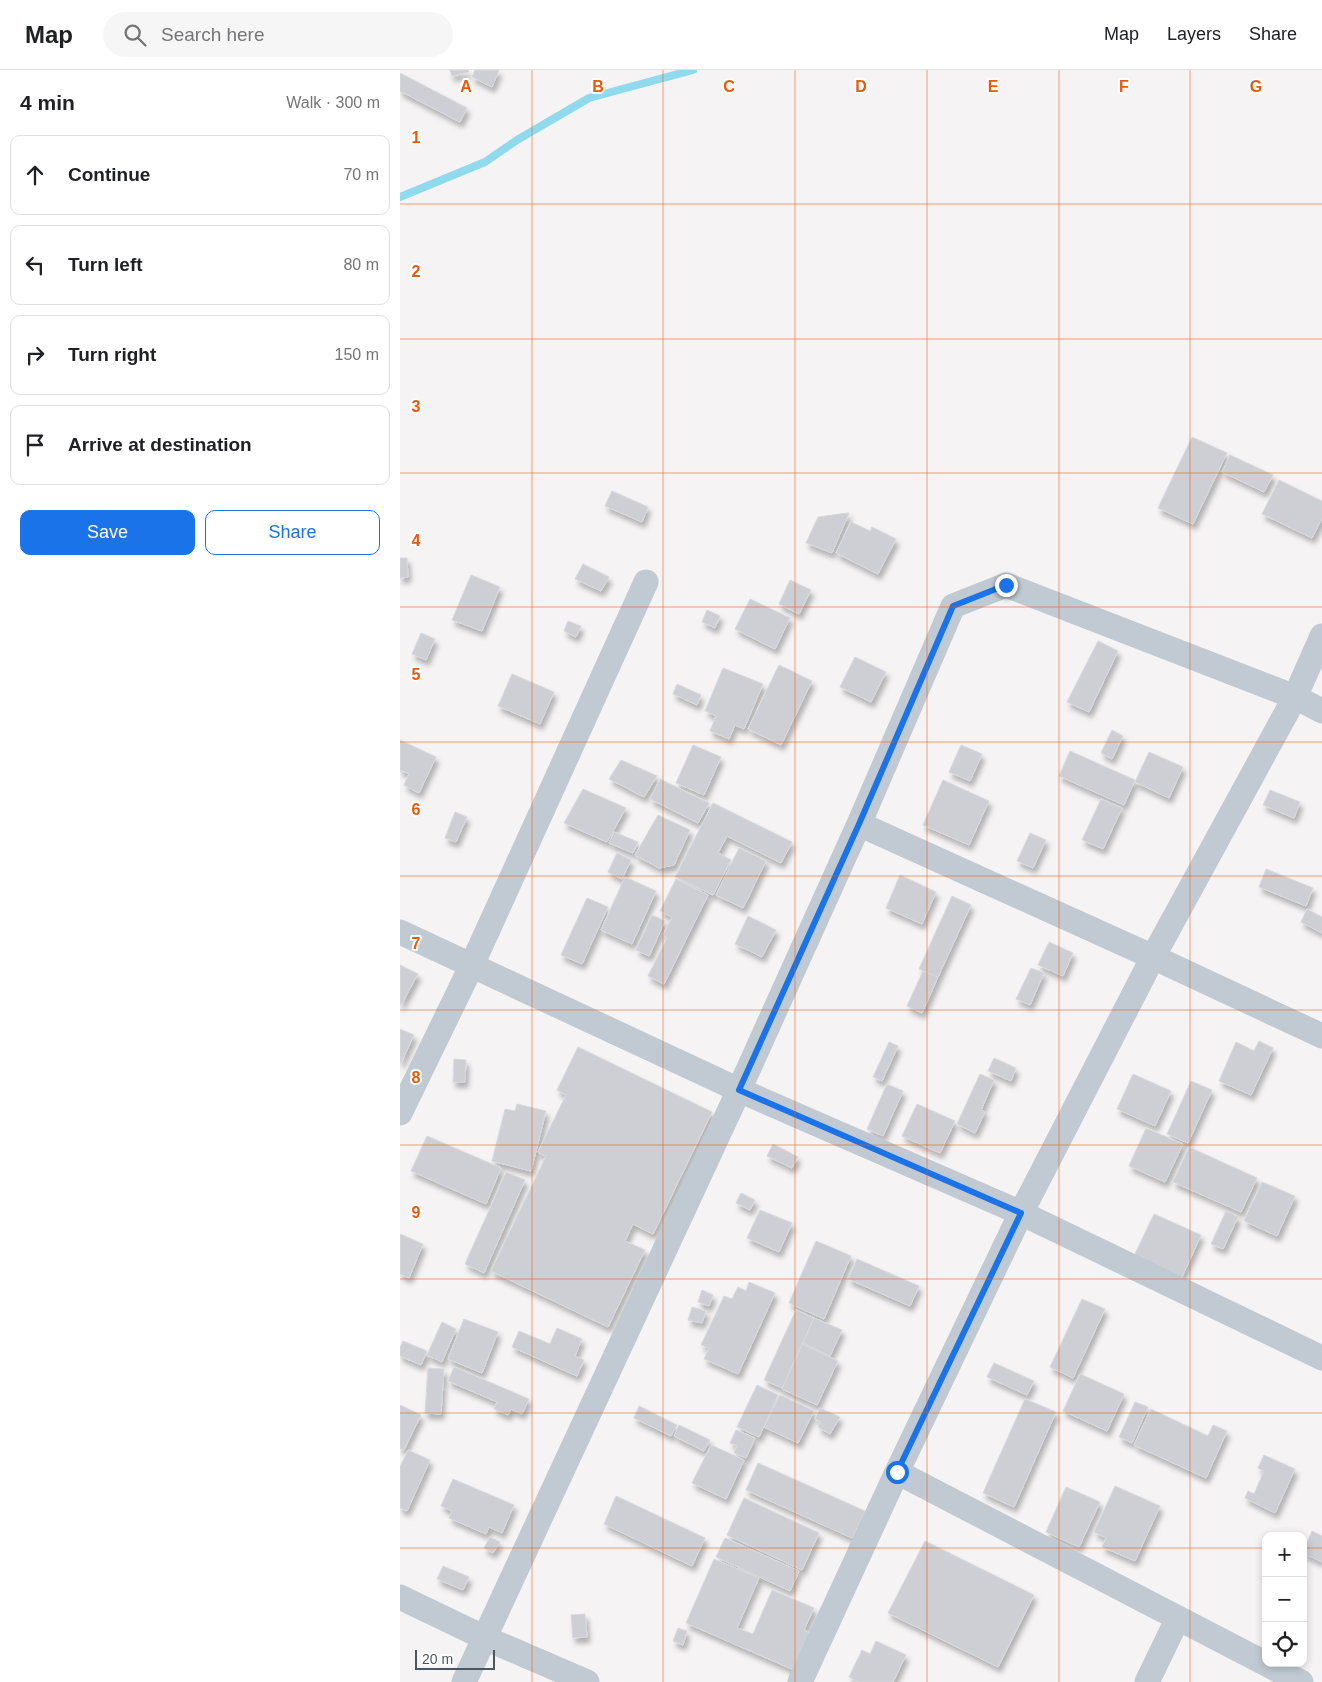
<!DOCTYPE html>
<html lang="en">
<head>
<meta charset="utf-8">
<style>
	:root { --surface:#fff; --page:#f6f6f6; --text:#202124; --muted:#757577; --line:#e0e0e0; --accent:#1a73e8 }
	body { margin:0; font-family:Helvetica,sans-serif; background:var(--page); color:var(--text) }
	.controls { position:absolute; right:15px; bottom:15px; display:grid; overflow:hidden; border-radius:10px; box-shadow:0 2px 8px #0003 }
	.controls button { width:45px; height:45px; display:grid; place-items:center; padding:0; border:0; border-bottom:1px solid var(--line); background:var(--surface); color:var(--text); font:25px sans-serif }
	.scale { position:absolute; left:15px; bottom:12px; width:80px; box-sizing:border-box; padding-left:5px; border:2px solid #4a5661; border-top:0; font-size:14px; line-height:18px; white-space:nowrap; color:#4a5661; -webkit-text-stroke:4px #fff; paint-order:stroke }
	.stop { position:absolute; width:15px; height:15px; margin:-11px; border:4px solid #1a73e8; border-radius:50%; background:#fff }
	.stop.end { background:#1a73e8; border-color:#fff; box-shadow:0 1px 5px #0008 }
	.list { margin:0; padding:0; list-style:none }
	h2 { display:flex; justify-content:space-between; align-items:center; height:65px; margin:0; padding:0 20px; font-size:21px }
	h2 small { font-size:16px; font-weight:400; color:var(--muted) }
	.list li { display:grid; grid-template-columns:32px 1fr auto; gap:15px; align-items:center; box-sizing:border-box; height:80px; margin:0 10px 10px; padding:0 10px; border:1px solid var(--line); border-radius:10px }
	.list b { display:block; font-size:19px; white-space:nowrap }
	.list em { font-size:16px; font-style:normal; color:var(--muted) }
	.actions { display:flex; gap:10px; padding:15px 20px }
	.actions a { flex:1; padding:11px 0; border:1px solid var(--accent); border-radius:10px; text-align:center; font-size:18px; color:var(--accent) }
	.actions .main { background:var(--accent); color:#fff }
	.icon { flex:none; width:28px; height:28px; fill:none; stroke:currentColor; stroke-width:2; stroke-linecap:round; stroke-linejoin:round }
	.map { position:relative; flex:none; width:922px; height:1612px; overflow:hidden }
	header { display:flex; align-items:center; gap:30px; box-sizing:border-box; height:70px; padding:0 25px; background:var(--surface); border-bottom:1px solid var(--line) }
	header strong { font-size:24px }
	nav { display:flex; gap:28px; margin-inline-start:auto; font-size:18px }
	.search { width:350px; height:45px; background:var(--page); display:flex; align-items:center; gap:12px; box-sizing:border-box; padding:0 18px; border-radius:28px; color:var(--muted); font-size:19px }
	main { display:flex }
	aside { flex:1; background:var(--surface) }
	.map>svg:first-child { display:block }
</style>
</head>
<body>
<header>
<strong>Map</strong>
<div class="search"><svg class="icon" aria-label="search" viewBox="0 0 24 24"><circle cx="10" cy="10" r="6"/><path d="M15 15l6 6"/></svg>Search here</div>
<nav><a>Map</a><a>Layers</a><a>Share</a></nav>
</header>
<main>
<aside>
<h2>4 min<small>Walk · 300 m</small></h2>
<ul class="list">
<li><svg class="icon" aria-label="ahead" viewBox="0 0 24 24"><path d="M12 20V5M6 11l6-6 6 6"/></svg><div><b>Continue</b></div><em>70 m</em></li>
<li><svg class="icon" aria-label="left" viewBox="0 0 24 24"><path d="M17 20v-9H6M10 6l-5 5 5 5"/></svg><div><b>Turn left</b></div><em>80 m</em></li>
<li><svg class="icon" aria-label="right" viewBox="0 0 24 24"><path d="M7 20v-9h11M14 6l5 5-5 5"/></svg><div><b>Turn right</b></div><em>150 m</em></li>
<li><svg class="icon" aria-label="arrive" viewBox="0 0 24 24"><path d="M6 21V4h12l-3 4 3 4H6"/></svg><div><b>Arrive at destination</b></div></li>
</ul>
<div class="actions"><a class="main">Save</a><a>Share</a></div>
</aside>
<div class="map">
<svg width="922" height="1612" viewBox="0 0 922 1612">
	<defs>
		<filter id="shadow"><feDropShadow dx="3" dy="5.5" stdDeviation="2.5" flood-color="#0004"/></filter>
	</defs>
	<rect width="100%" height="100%" fill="#f5f3f3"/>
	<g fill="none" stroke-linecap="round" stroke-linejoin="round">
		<path stroke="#90daee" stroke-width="8" d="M0 127 85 92 117 70 189 28 293 0"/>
	</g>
	<path fill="#cdcfd5" stroke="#d7d9de" filter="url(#shadow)" d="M50 0H68L69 2 52 6Z
		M75 0H99L92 17 72 7Z
		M0 3 67 38 60 52 0 21Z
		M792 367 827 383 793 454 758 438Z
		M830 385 873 405 864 422 822 402Z
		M879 410 922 431V448L912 468 862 444Z
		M212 421 248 437 242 452 205 436Z
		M447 443H449L432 483 406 473 418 447Z
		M451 452 470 461 472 457 496 469 478 504 436 483Z
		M0 488H7L8 507 0 508Z
		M183 494 209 507 201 521 175 509Z
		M71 505 100 517 82 561 52 550Z
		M390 510 411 520 399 544 379 534Z
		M350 529 390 548 375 579 335 559Z
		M307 540 320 546 315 558 302 552Z
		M168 551 181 556 176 567 164 561Z
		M21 563 35 569 26 590 12 584Z
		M698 571 718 581 689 642 667 632Z
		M455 587 486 602 471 632 440 617Z
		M379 595 412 611 381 675 348 659Z
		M323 598 363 614 344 659 335 655 329 669 310 661 316 646 305 641Z
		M112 604 154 622 140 654 98 636Z
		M277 614 301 625 297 635 273 624Z
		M712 660 723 666 712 689 701 683Z
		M0 670 36 687 19 723 4 715 9 704 1 700 0 702Z
		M293 675 321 687 304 725 276 713Z
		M561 675 582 684 570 711 549 702Z
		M670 681 735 710 724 735 659 706Z
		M749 682 783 697 769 728 735 712Z
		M221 690 257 706 244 727 209 709Z
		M260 709 309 733 298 753 250 729Z
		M543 710 589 731 569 775 523 755Z
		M183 719 226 738 207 772 164 753Z
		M870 720 900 732 894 748 863 735Z
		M701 729 722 738 703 779 682 770Z
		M313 733 392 772 381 793 327 766 318 783 331 790 313 825 275 807Z
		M55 742 67 747 56 772 45 768Z
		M258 745 290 760 274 795 259 798 235 785Z
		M214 762 238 772 233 783 209 773Z
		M630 763 646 770 633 798 617 791Z
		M339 778 366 791 343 838 316 825Z
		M217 783 231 790 222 809 208 802Z
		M866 799 913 818 906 836 859 817Z
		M500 805 536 822 522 854 486 838Z
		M225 807 256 821 232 874 201 860Z
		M276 809 308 825 264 914 248 906 267 868 263 865 272 847 260 841Z
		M552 826 571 835 538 907 519 899Z
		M187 828 208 837 182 894 161 885Z
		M907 839 922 847V863L901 852Z
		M252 845 265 851 249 886 236 880Z
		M348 846 376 860 362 887 335 874Z
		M649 872 673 883 663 906 638 895Z
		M0 895 18 904 1 935H0Z
		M631 898 644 903 630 935 616 929Z
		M523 901 538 907 522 943 507 936Z
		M0 959 14 965 1 993H0Z
		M859 971 873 978 851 1025 819 1011 836 972 854 981Z
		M489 972 498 976 482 1011 473 1007Z
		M178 977 312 1042 253 1164 233 1154 225 1171 245 1180 208 1257 91 1201 146 1086 138 1082 166 1025 157 1020Z
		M594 988 616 998 611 1011 588 1001Z
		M54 989 66 990 65 1012H53Z
		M580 1004 594 1010 581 1040 585 1042 575 1063 557 1054Z
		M733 1004 771 1021 755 1056 717 1039Z
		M791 1011 812 1020 788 1073 767 1064Z
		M487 1014 503 1021 483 1066 467 1059Z
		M117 1034 146 1041 131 1101 92 1091 105 1039 115 1041Z
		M517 1034 555 1051 540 1083 502 1066Z
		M746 1058 783 1074 765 1112 729 1096Z
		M27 1066 101 1098 86 1134 11 1101Z
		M373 1074 398 1087 392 1098 367 1086Z
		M789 1077 857 1108 841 1142 773 1112Z
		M106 1102 125 1110 84 1203 65 1194Z
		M862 1112 895 1126 877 1166 844 1151Z
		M341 1123 355 1130 350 1140 336 1133Z
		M360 1140 392 1153 379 1182 347 1168Z
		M826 1141 838 1147 823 1179 811 1174Z
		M754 1144 801 1165 782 1207 734 1186Z
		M0 1164 23 1174 9 1208 0 1204Z
		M416 1171 451 1186 424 1249 389 1233Z
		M457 1189 519 1216 510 1236 448 1209Z
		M349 1212 375 1223 338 1304 304 1289 309 1278 301 1275 324 1226 332 1229 338 1217 346 1221Z
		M302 1220 313 1225 309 1236 298 1232Z
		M682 1229 705 1239 673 1308 650 1297Z
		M292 1237 306 1241 302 1253 288 1250Z
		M396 1240 414 1248 382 1318 364 1310Z
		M414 1248 442 1260 430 1286 403 1273Z
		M64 1249 98 1262 82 1303 48 1289Z
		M42 1252 56 1259 42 1292 27 1285Z
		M157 1258 182 1269 175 1286 184 1290 177 1306 112 1277 119 1261 150 1274Z
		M3 1271 27 1281 21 1295 0 1286V1278Z
		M402 1274 438 1291 417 1335 382 1319Z
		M594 1293 634 1311 627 1325 587 1307Z
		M54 1297 129 1329 122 1344 111 1339 108 1345 94 1339 97 1332 48 1311Z
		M28 1298 44 1299 41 1344 25 1343Z
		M680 1304 724 1324 707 1361 663 1341Z
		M357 1315 378 1325 359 1367 337 1357Z
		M380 1325 414 1341 398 1373 364 1357Z
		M625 1329 656 1342 614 1437 583 1423Z
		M735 1332 748 1337 732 1373 719 1367Z
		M0 1335 21 1345 4 1380 0 1378Z
		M239 1336 277 1355 271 1366 234 1348Z
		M420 1338 440 1347 430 1364 418 1357 421 1352 415 1349Z
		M751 1339 808 1366 813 1355 827 1361 806 1408 734 1375Z
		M279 1355 310 1370 304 1381 274 1366Z
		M336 1360 355 1368 346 1388 334 1383 337 1376 330 1373Z
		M311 1375 344 1390 326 1429 292 1413Z
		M8 1380 30 1390 7 1441 0 1438V1397Z
		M864 1385 895 1399 875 1443 845 1428 848 1421 854 1424 864 1401 858 1398Z
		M358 1393 465 1441 452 1468 346 1420Z
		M53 1409 114 1435 102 1463 89 1457 86 1464 49 1448 52 1441 41 1436Z
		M715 1416 760 1436 735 1491 702 1477 706 1468 694 1462Z
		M666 1417 700 1432 679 1477 646 1462Z
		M216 1426 305 1468 292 1496 204 1454Z
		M344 1428 419 1463 402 1500 327 1465Z
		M912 1461 922 1466V1492L903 1483Z
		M90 1467 100 1472 93 1483 84 1478Z
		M325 1468 399 1501 390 1521 316 1487Z
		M525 1471 634 1525 598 1597 488 1543Z
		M314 1489 359 1508 337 1558 353 1564 372 1520 414 1538 404 1560 410 1563 394 1600 286 1553Z
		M43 1496 69 1507 63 1520 37 1509Z
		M185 1544 187 1567 173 1568 171 1545Z
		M278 1558 287 1561 283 1575 273 1571Z
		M476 1571 506 1585 493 1612H459L449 1607 462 1580 470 1584Z"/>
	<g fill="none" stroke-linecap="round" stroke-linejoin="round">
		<path stroke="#c1cad2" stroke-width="25" d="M459 754 753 887 922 966
			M0 862 339 1020 621 1143 922 1288
			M0 1043 71 897 246 512
			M497 1402 901 1612
			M0 1527 85 1568 187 1612
			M64 1612 339 1020 459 754 553 536 606 515 895 627 922 641
			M400 1612 497 1402 621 1143 753 887 895 627 922 566
			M747 1612 778 1548"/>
	</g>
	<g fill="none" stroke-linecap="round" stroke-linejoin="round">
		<path stroke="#1a73e8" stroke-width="6" d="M497 1402 621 1143 339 1020 459 754 553 536 606 515"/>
	</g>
	<path fill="none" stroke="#e8590c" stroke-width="1" stroke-opacity="0.55" d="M132 0V1612M263 0V1612M395 0V1612M527 0V1612M659 0V1612M790 0V1612M0 134H922M0 269H922M0 403H922M0 537H922M0 672H922M0 806H922M0 940H922M0 1075H922M0 1209H922M0 1343H922M0 1478H866M903 1478H922"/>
	<g font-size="16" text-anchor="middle" font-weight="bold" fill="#e8590c" stroke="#fff" stroke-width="4" stroke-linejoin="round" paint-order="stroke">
		<text x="66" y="22">A</text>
		<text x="198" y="22">B</text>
		<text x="329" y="22">C</text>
		<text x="461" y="22">D</text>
		<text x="593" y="22">E</text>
		<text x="724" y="22">F</text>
		<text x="856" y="22">G</text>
		<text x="16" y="73">1</text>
		<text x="16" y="207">2</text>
		<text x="16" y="342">3</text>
		<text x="16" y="476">4</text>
		<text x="16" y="610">5</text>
		<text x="16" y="745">6</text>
		<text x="16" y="879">7</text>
		<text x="16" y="1013">8</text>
		<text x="16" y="1148">9</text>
	</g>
</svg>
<div class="controls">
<button>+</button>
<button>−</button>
<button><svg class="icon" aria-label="locate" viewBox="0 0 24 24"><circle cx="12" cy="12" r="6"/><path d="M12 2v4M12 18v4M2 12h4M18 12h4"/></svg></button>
</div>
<div class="scale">20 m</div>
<div class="stop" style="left:497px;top:1402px"></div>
<div class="stop end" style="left:606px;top:515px"></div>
</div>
</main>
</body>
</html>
